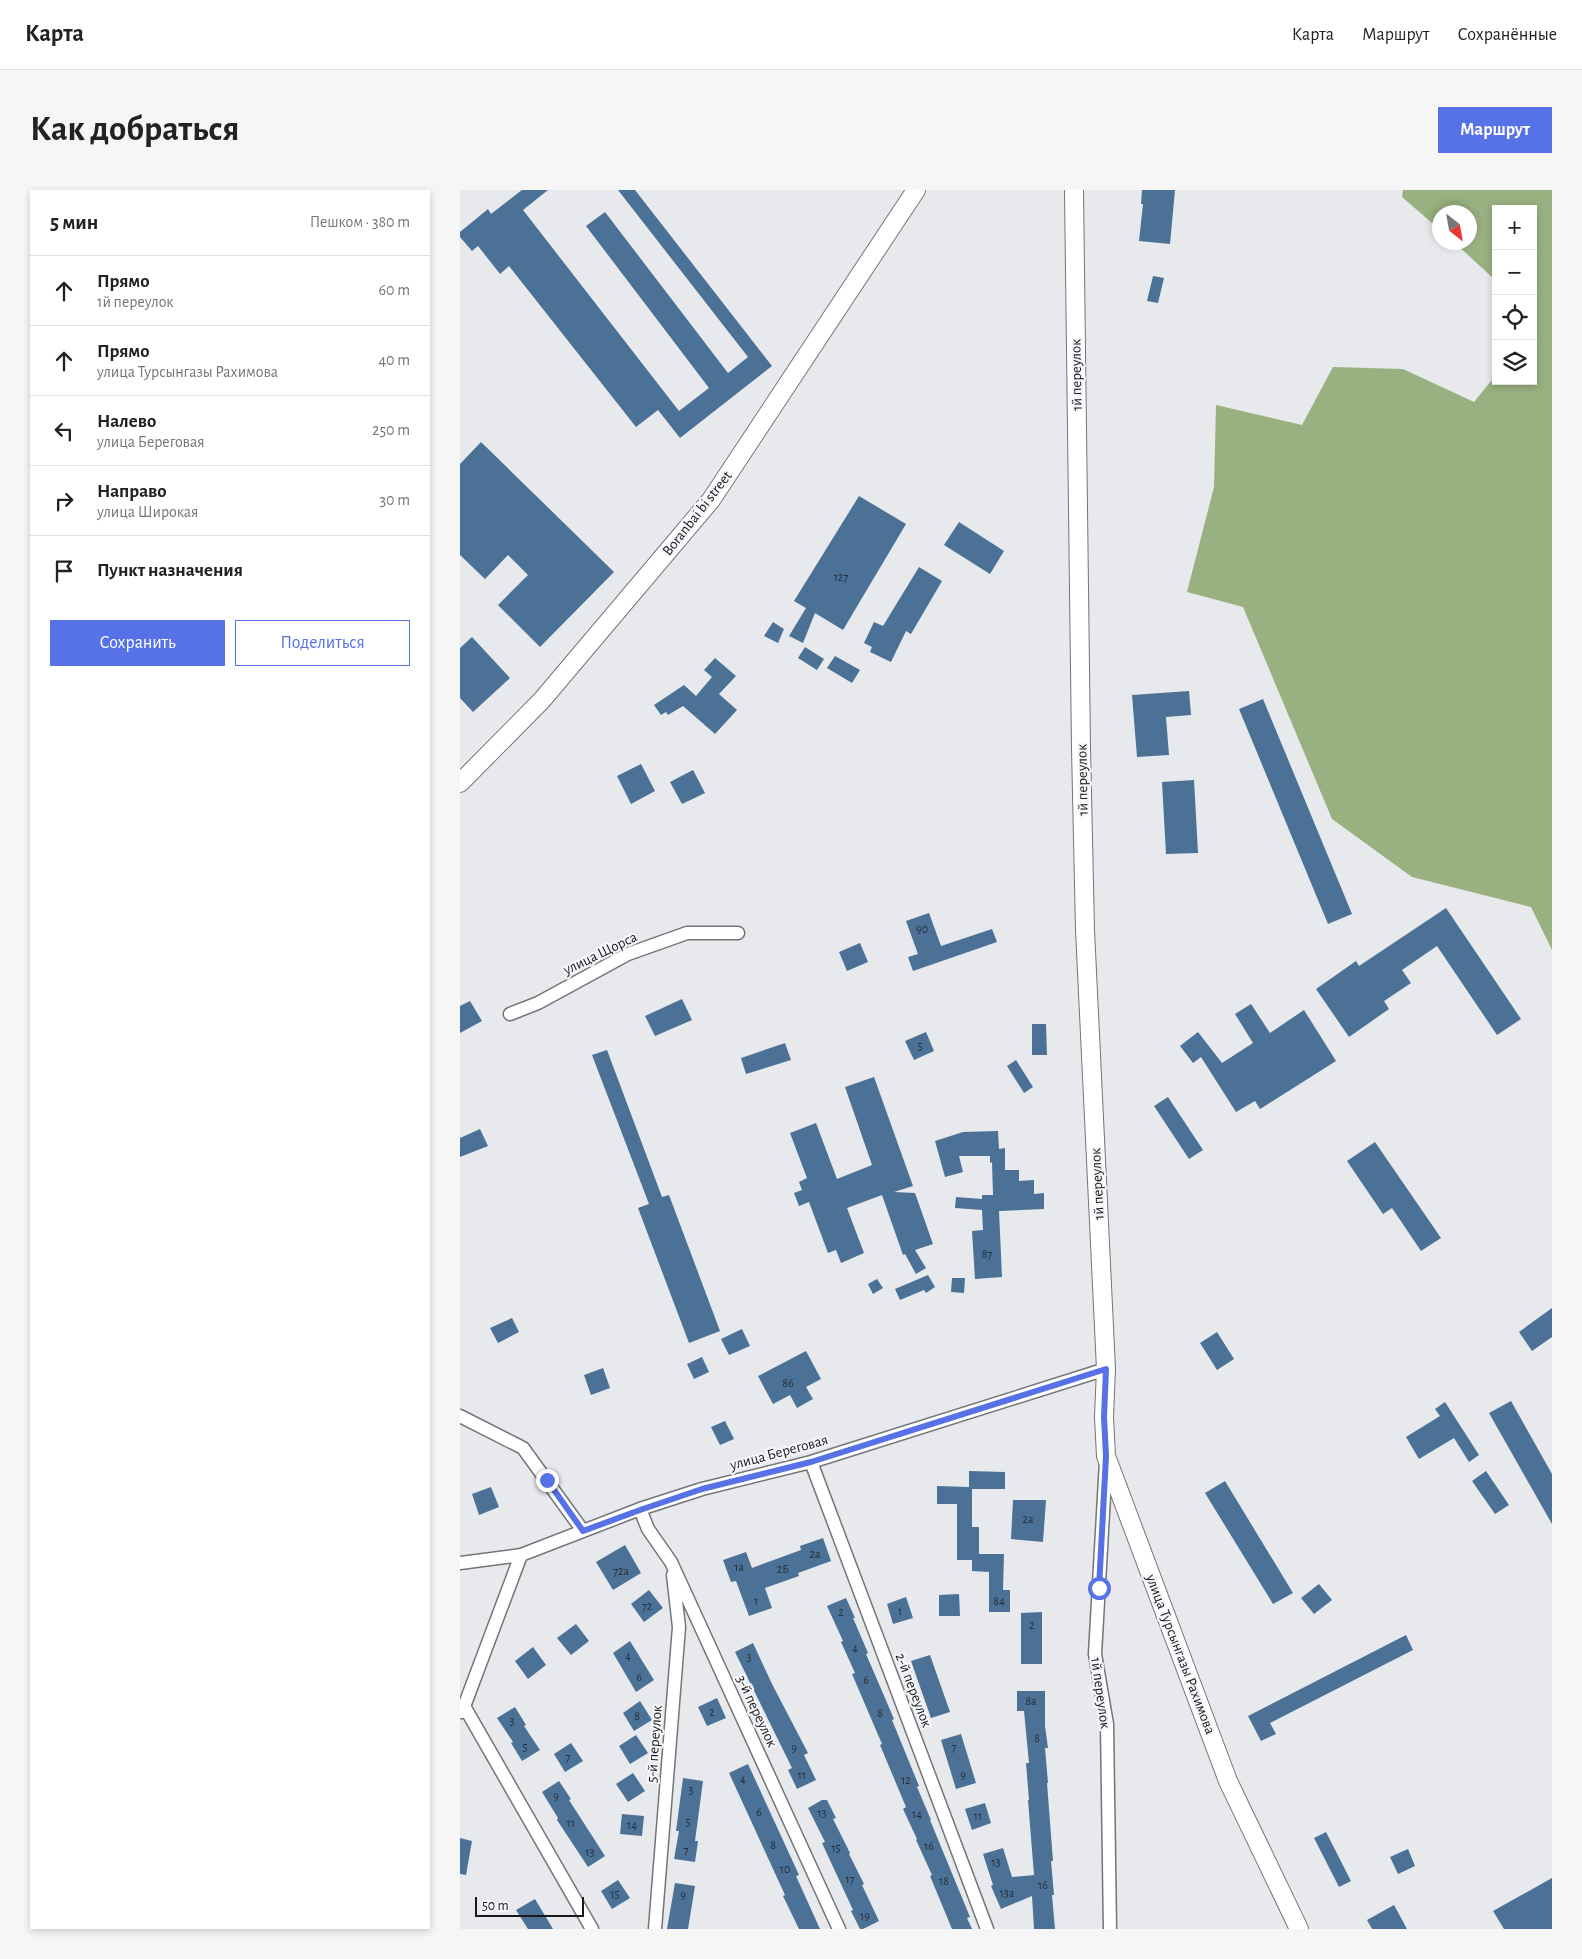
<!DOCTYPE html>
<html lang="ru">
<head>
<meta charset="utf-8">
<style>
	:root { --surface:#fff; --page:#f6f6f6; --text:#222; --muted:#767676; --line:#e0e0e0; --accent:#5771e7 }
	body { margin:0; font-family:"Alegreya Sans",sans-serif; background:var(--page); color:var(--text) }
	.controls { position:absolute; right:15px; top:15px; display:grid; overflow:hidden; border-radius:0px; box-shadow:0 2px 8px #0003 }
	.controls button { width:45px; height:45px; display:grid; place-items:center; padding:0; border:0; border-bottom:1px solid var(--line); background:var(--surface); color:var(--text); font:25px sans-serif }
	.compass { position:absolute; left:972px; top:15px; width:45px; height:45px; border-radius:50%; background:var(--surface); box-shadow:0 2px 8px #0003; rotate:149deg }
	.scale { position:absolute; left:15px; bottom:12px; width:109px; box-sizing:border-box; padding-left:5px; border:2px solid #18191a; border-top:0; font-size:14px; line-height:18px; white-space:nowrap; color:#18191a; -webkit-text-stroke:4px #f4f6f9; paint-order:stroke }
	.stop { position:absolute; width:15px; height:15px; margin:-11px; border:4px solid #5771e7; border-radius:50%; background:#fff }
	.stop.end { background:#5771e7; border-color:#fff; box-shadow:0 1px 5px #0008 }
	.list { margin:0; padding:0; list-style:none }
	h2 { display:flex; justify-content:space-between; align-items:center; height:65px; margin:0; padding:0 20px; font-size:21px }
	h2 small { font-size:16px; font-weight:400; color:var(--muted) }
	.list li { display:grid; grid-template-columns:32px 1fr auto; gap:15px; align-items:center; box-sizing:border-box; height:70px; padding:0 20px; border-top:1px solid var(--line) }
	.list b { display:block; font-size:19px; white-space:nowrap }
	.list p { margin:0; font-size:16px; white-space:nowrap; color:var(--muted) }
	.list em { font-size:16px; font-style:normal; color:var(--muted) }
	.actions { display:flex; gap:10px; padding:15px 20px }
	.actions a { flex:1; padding:11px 0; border:1px solid var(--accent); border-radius:0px; text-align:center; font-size:18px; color:var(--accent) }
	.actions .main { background:var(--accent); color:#fff }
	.icon { flex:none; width:28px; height:28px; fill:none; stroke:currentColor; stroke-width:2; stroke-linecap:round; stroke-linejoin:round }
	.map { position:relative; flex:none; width:1092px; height:1739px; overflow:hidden; border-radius:0px }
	header { display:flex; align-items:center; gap:30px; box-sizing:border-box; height:70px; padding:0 25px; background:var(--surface); border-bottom:1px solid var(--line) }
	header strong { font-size:24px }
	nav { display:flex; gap:28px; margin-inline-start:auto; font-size:18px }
	.intro { display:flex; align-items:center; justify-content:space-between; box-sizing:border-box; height:120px; padding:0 30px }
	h1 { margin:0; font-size:35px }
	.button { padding:12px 22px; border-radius:0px; background:var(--accent); color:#fff; font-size:18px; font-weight:700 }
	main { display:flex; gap:30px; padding:0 30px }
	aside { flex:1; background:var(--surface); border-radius:0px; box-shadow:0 2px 8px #0003 }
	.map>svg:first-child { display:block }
</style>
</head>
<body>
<header>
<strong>Карта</strong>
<nav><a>Карта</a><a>Маршрут</a><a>Сохранённые</a></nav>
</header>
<div class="intro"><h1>Как добраться</h1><a class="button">Маршрут</a></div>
<main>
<aside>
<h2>5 мин<small>Пешком · 380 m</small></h2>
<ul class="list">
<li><svg class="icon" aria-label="ahead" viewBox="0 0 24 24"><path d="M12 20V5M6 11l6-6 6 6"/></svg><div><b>Прямо</b><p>1й переулок</p></div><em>60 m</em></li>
<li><svg class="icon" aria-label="ahead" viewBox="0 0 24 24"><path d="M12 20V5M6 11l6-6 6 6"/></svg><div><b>Прямо</b><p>улица Турсынгазы Рахимова</p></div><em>40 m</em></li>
<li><svg class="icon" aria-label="left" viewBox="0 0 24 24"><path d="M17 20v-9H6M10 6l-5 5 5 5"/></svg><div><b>Налево</b><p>улица Береговая</p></div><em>250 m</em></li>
<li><svg class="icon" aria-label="right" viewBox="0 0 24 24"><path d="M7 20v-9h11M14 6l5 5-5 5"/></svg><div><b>Направо</b><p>улица Широкая</p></div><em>30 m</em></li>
<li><svg class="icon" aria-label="arrive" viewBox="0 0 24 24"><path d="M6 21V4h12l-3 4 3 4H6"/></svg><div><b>Пункт назначения</b></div></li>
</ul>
<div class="actions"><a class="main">Сохранить</a><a>Поделиться</a></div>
</aside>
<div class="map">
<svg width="1092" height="1739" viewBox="0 0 1092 1739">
	<rect width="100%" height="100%" fill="#e7e9ec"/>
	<path fill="#99b180" d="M943 0H1092V760L1071 717 952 687 872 629 783 417 727 402 754 297 756 215 842 235 873 177 943 179 1014 212 1036 185V191H1073V19H1036V97L1033 88 995 53 1009 52V22H979V39L942 7Z"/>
	<path fill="#4b7196" d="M62 0H88L63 20 219 221 249 198 126 36 145 22 268 183 288 167 158 0H175L312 176 220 248 198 220 176 237 49 76 40 84 18 56 12 61 0 47V42L28 19 31 24Z
		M682 0H715L710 54 679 51 683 14H681Z
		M693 86 704 88 698 113 687 111Z
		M21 252 154 382 80 457 38 415 68 385 48 365 25 389 0 365V274Z
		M399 306 446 334 383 440 355 423 343 453 329 446 346 418 334 411Z
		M499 332 544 361 530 384 484 355Z
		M459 377 482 391 451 444 446 441 431 472 410 462 412 457 404 453 414 432 423 436Z
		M313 432 324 439 318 453 304 446Z
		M12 447 50 488 13 522 0 508V458Z
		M345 457 364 469 357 480 338 468Z
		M375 466 400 480 392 493 367 478Z
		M255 468 276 486 259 504 277 520 255 544 223 516 208 525 206 522 201 525 194 515 224 495 236 506 252 487 244 480Z
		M729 501 731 525 706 527 709 565 677 567 672 505Z
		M803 509 892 724 868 734 779 519Z
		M181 574 195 601 171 614 157 586Z
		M233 580 245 603 222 614 210 592Z
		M734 590 738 663 706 664 702 592Z
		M986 718 1061 829 1037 845 977 756 942 780 951 793 924 811 929 819 889 847 856 799 896 771 899 776Z
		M469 723 481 756 532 739 537 752 453 781 448 767 458 764 446 731Z
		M400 753 408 772 387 781 379 762Z
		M222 809 232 830 195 846 185 826Z
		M10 811 22 831 0 843V816Z
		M791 814 810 843 844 820 876 871 800 919 795 911 776 922 741 867 733 873 720 856 738 842 762 873 793 853 775 824Z
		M572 834H586L587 865H572Z
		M466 842 474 861 454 870 445 851Z
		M325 853 331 870 286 884 281 868Z
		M147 860 202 1007 209 1005 260 1141 229 1153 178 1018 189 1014 132 865Z
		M556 870 573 897 564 903 547 876Z
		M414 887 453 996 434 1002 455 1003 473 1054 455 1060 466 1078 456 1084 445 1064 443 1065 422 1005 387 1018 404 1063 381 1073 376 1060 368 1063 349 1012 339 1016 334 1003 342 1000 339 992 347 988 330 943 356 933 377 989 412 975 385 897Z
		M708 907 743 960 729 969 694 916Z
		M20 939 28 956 0 967V948Z
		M538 941 539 959 545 958V980H559V991L574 990V1004L584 1003V1019L539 1021 542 1087 515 1089 512 1041 523 1040 522 1020 495 1018 496 1007 522 1009V1005H533L532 972 530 973V966H499L503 982 485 987 475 951 503 942Z
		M915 952 981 1048 961 1061 932 1018 923 1024 887 971Z
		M468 1085 475 1097 466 1103 464 1100 440 1110 435 1099Z
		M492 1088H505L504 1103 491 1102Z
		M417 1089 423 1098 413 1104 408 1094Z
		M1092 1118V1147L1072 1161 1059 1142Z
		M52 1128 59 1142 38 1153 30 1138Z
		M282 1139 290 1156 269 1165 261 1149Z
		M757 1142 774 1169 757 1180 740 1153Z
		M346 1161 361 1189 346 1197 353 1209 337 1218 330 1205 313 1214 298 1186Z
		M242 1167 249 1182 234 1189 227 1174Z
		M143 1178 150 1198 131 1205 124 1185Z
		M1051 1211 1092 1284V1334L1029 1223Z
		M985 1212 1019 1265 1009 1272 994 1248 959 1269 946 1247 980 1226 975 1219Z
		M265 1231 274 1249 260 1255 251 1237Z
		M509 1281 545 1282V1299H512V1337H519V1364H544L543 1400H550V1422H529V1382L512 1381V1370H497V1314H477V1296L509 1297Z
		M1026 1281 1049 1315 1035 1324 1012 1291Z
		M765 1291 833 1403 813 1414 745 1303Z
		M31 1297 39 1317 19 1325 12 1304Z
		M553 1310H586L583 1352 551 1349Z
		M363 1348 371 1371 338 1383 339 1386 305 1398 312 1418 289 1426 276 1391 271 1392 263 1370 286 1362 292 1378 341 1360 340 1356Z
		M165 1355 181 1383 153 1400 136 1372Z
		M859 1394 872 1410 854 1424 841 1408Z
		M189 1400 203 1418 184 1432 171 1414Z
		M499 1404 500 1426H479V1405Z
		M446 1407 453 1428 433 1434 427 1414Z
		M386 1408 395 1428H393L408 1463 406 1464 434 1529 432 1530 459 1596 457 1597 471 1630H470L510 1727 507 1728 512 1739H492L470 1686 472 1685 456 1650 457 1649 443 1619 446 1617 420 1555 422 1554 392 1484 395 1483 381 1452 383 1451 367 1416Z
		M582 1422V1474H561V1423Z
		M116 1434 129 1451 111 1465 97 1448Z
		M946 1445 953 1460 810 1533 816 1544 801 1551 788 1526Z
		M170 1451 194 1490 176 1502 153 1463Z
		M293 1453 312 1494 348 1563 344 1565 356 1590 337 1599 328 1580 332 1578 275 1462Z
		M73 1457 86 1475 68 1489 55 1471Z
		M470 1465 490 1522 471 1528 451 1471Z
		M557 1501H585V1536L588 1558H585L588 1593H587L593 1671H591L594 1705H592L595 1739H574L572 1706 541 1719 531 1696 533 1695 523 1664 543 1658 552 1687 574 1685 568 1610H569L566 1573H569L564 1521H557Z
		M257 1508 266 1528 247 1536 238 1517Z
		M180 1511 192 1530 174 1541 163 1523Z
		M55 1517 66 1535 64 1536 80 1560 62 1571 51 1553 53 1552 37 1528Z
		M501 1544 516 1593 496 1599 481 1550Z
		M176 1545 188 1563 170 1574 159 1556Z
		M111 1553 123 1571 105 1582 94 1564Z
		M288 1574 339 1685 336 1686 360 1739H339L323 1706 325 1705 269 1583Z
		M173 1583 185 1601 168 1612 156 1594Z
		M223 1588 243 1591 235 1651H238L235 1672 214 1669 219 1641H216Z
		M99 1591 111 1609 109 1610 145 1666 128 1677 97 1630 98 1628 82 1602Z
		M362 1610H367L376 1628 373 1629 390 1663 389 1664 404 1694 402 1695 419 1731 403 1739H400L391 1721 393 1720 362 1653 365 1652 348 1618Z
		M525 1613 531 1633 512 1640 505 1619Z
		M162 1624 184 1626 182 1646 160 1644Z
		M866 1642 891 1691 879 1697 854 1648Z
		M0 1648 12 1651 6 1685 0 1684Z
		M948 1659 955 1676 938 1684 930 1667Z
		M1092 1688V1739H1044L1033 1721Z
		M158 1690 170 1708 152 1719 141 1701Z
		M215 1693 235 1696 228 1739H207Z
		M75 1709 93 1739H68L56 1720Z
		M934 1715 947 1739H912L907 1730Z"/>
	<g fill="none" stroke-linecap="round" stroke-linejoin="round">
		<defs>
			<path id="street" d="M50 824 78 813 168 764 227 743H278
				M0 1226 63 1258 123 1341
				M646 1271 635 1464 647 1534 650 1739
				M351 1272 527 1739
				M180 1319 188 1339 211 1372 379 1739
				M0 1373 61 1365 180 1319 242 1299 351 1272 646 1179
				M4 1516 132 1739
				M2 1522 61 1365
				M195 1739 219 1437 213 1385"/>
			<path id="secondary" d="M614 0 621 558 625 740 646 1179 644 1227 646 1266 768 1591 839 1739
				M0 593 82 510 251 310 456 0"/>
		</defs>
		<use href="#street" stroke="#737578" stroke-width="15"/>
		<use href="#secondary" stroke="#737578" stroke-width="20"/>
		<use href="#street" stroke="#fff" stroke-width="12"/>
		<use href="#secondary" stroke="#fff" stroke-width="18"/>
	</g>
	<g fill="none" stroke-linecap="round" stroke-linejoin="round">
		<path stroke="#5771e7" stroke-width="6" d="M87 1290 123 1341 180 1320 242 1299 351 1272 646 1179 644 1227 646 1266 639 1398"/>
	</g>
	<g text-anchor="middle" stroke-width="4.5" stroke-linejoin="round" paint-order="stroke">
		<g font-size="12" fill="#252f39">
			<text x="381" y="391">127</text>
			<text x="462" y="743">90</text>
			<text x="460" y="860">5</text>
			<text x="527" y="1068">87</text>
			<text x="328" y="1197">86</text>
			<text x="568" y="1333">2а</text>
			<text x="355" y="1368">2а</text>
			<text x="279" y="1381">1а</text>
			<text x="323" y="1383">2Б</text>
			<text x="161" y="1385">72а</text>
			<text x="296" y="1415">1</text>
			<text x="539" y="1415">84</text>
			<text x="187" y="1420">72</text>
			<text x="440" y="1425">1</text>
			<text x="381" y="1426">2</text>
			<text x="572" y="1439">2</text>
			<text x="395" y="1462">4</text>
			<text x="168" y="1470">4</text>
			<text x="289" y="1471">3</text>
			<text x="179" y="1491">6</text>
			<text x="406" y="1494">6</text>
			<text x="571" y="1515">8а</text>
			<text x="252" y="1526">2</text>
			<text x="420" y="1527">8</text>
			<text x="177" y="1530">8</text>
			<text x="52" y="1535">3</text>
			<text x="577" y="1552">8</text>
			<text x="65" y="1561">5</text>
			<text x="494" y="1561">7</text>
			<text x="334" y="1562">9</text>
			<text x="108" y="1571">7</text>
			<text x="342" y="1589">11</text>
			<text x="503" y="1589">9</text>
			<text x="283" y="1593">4</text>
			<text x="446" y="1594">12</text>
			<text x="231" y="1604">3</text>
			<text x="96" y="1610">9</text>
			<text x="299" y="1626">6</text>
			<text x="362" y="1627">13</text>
			<text x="457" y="1628">14</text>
			<text x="518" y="1630">11</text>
			<text x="228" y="1636">5</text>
			<text x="111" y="1637">11</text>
			<text x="172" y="1639">14</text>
			<text x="313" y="1659">8</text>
			<text x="469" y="1660">16</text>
			<text x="376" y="1662">15</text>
			<text x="226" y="1664">7</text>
			<text x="130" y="1666">13</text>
			<text x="536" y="1676">13</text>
			<text x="325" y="1683">10</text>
			<text x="390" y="1693">17</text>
			<text x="484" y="1695">18</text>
			<text x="583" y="1699">16</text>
			<text x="547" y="1707">13а</text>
			<text x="155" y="1708">15</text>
			<text x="223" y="1709">9</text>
			<text x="405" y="1730">19</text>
		</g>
		<g font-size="15" fill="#18191a" stroke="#f4f6f9">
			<text transform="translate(616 185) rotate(-91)" y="5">1й переулок</text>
			<text transform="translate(237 323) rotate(-52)" y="5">Boranbai bi street</text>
			<text transform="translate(622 590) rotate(-91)" y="5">1й переулок</text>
			<text transform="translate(140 763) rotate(-26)" y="5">улица Щорса</text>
			<text transform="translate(637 994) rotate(-93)" y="5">1й переулок</text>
			<text transform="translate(319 1262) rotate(-15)" y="5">улица Береговая</text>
			<text transform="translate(721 1464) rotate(69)" y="5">улица Турсынгазы Рахимова</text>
			<text transform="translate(454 1500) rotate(69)" y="5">2-й переулок</text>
			<text transform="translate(641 1503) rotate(82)" y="5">1й переулок</text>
			<text transform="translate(297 1521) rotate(65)" y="5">3-й переулок</text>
			<text transform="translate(194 1554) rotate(-86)" y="5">5-й переулок</text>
		</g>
	</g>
</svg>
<div class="controls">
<button>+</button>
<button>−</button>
<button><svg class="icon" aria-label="locate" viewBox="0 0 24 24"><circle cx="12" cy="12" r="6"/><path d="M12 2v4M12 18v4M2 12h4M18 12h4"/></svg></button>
<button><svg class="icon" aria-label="layers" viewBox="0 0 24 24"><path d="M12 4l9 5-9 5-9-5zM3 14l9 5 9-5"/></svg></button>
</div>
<svg class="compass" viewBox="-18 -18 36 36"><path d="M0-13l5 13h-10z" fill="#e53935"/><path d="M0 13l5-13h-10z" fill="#767676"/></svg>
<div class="scale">50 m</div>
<div class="stop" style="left:639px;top:1398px"></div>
<div class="stop end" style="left:87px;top:1290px"></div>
</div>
</main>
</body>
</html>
